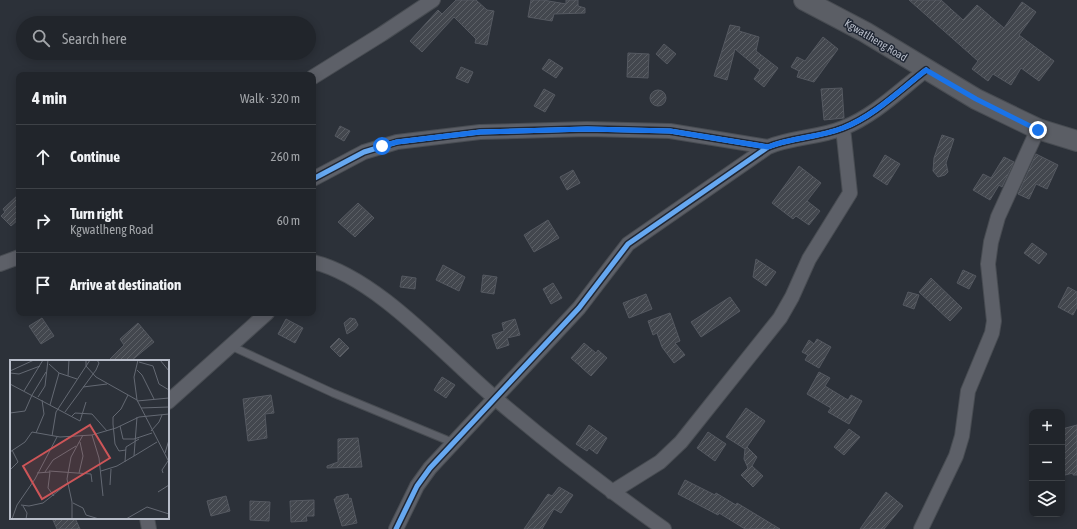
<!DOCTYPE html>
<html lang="en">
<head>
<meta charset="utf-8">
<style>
	:root { --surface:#21252b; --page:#2d3137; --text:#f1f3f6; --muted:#a2a5a9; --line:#3e4247 }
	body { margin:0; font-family:"Asap Condensed",sans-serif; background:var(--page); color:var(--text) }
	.controls { position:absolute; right:12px; bottom:12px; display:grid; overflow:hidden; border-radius:8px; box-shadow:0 2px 10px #0003 }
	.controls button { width:36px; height:36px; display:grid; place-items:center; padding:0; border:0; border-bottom:1px solid var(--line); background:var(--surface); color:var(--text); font:20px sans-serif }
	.stop { position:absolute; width:12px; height:12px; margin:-9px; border:3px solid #1a73e8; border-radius:50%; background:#fff }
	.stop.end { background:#1a73e8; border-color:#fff; box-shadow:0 1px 4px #0008 }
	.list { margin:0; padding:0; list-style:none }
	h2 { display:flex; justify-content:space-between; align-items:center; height:52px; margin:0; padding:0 16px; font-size:17px }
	h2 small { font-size:13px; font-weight:400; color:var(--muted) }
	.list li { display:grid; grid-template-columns:26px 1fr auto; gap:12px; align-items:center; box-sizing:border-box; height:64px; padding:0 16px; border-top:1px solid var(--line) }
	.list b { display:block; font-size:15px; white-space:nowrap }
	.list p { margin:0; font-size:13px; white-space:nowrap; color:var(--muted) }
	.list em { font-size:13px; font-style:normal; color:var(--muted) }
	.icon { flex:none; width:22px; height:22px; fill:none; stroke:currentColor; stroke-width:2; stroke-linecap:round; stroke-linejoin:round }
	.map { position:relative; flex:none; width:1077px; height:529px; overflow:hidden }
	.search { position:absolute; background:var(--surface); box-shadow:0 2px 10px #0003; left:16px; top:16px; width:300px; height:44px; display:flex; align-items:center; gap:10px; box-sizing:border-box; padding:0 14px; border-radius:22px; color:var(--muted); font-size:15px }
	.panel { position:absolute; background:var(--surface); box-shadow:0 2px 10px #0003; left:16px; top:72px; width:300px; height:244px; border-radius:8px }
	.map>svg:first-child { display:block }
</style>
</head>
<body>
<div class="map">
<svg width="1077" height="529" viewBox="0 0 1077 529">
	<defs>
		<pattern id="building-hatch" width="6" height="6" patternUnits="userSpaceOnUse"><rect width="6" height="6" fill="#43474e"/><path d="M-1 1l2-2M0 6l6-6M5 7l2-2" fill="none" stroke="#5c6066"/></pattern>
	</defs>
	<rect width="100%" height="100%" fill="#2c3139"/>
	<path fill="url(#building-hatch)" stroke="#555961" d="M456 0H476L487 10 494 11 487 45 475 43 476 39 454 17 422 52 410 41 438 10 442 14Z
		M531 0H543L566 4V0H578V6L585 8V13L554 14 552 21 528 17Z
		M909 0H941L963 20 977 5 1004 28 1022 2 1036 12 1019 35 1054 61 1039 81 1021 68 1011 85 993 74 988 81 972 69 978 61Z
		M730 25 740 27 739 31 759 37 756 51 778 68 764 87 754 79 760 70 735 49 727 80 714 76Z
		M823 37 838 49 814 82 797 77 799 71 791 67 797 57 805 61Z
		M664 44 676 54 667 64 656 54Z
		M628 53 649 54 648 78 627 77Z
		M549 59 563 68 556 78 542 69Z
		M461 67 473 72 468 83 456 78Z
		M842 88 844 118 824 120 821 89Z
		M544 89 555 95 545 112 534 106Z
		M650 98a8 8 0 1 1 16 0a8 8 0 1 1-16 0Z
		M340 126 350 131 344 141 335 136Z
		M942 135 954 139 946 163 948 172 945 175 938 177 933 171 934 158Z
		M1036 154 1058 165 1047 189 1036 184 1029 199 1018 194Z
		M885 155 900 164 887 185 873 176Z
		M1004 157 1014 162 1002 187 999 185 990 200 973 190 983 174 991 178Z
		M799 166 821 183 807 201 820 211 809 225 796 216 793 219 772 203Z
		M573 170 580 183 567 190 560 177Z
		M19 194V219L11 226 1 216 5 212 3 209Z
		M358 203 374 218 355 237 338 222Z
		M548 220 559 238 534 252 524 235Z
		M1032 243 1047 254 1039 264 1024 253Z
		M756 259 776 272 766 286 753 277Z
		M443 265 465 277 459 291 436 280Z
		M963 270 976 276 969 289 957 283Z
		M483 275 497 277 494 294 481 292Z
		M402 276 416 278 415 289 400 287Z
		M931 278 962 308 950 321 919 292Z
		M553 283 562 298 551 304 543 289Z
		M1068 287 1077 292V307L1073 315 1058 307Z
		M908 292 919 295 914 309 903 305Z
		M646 294 652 309 629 318 623 303Z
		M730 297 740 311 701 337 691 322Z
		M670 313 680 341 675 343 685 355 674 363 662 347 657 333 653 335 648 321Z
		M42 318 54 336 41 344 29 326Z
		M350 318 355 319 358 325 355 329 347 334 344 323Z
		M286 319 303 328 295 343 278 334Z
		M515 319 520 335 507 338 509 345 497 349 492 335 504 331 502 323Z
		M138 323 154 342 131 361H108L124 345 120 339Z
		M339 338 349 348 340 357 330 347Z
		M817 339 831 347 819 368 805 360 808 355 802 352 809 340 814 344Z
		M584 343 596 353 598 350 607 358 591 376 571 358Z
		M819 372 830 378 825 386 848 400 851 395 862 401 849 424 828 412 831 408 807 394Z
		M442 377 455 385 446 398 434 390Z
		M271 395 274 413 265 414 267 438 248 441 243 399Z
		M746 408 765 421 747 447 757 457 752 466 763 476 753 487 741 475 748 468 744 459 745 449 726 437Z
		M589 425 607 438 597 454 589 448 587 451 576 444Z
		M1077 425V475H1073V473L1065 475 1062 466V450L1066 449 1062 429Z
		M849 429 860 437 844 455 834 447Z
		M708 432 726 444 715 461 697 448Z
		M358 438 362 467 327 468V466L338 462V439Z
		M685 480 715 495 716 493 736 505 737 503 780 529H745L719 513 718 515 678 494Z
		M559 487 573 495 561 513 554 509 542 529H524L548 494 552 496Z
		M886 492 903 506 884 529H860Z
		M348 494 349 499 351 498 357 523 342 526 334 499H336V497Z
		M226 496 230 511 211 516 207 501Z
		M314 500V516H306L307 521 291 522 290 501Z
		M250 501 270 502 269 521 250 520Z
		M52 518H75L80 529H57Z"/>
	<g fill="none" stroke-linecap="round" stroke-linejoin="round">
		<defs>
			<path id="lane" d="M231 346 333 393 454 443"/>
			<path id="street" d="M313 77 382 34 433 0
				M313 179 364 152 397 142 480 132 587 129 670 131 768 147
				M313 262C377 277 446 357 496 399 550 445 606 488 664 529
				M0 264 19 257
				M168 402 267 313
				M612 492 660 462 681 442 780 318 792 297 809 259 850 193 843 128
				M147 518 149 529
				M396 529 417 486 430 468 579 308 628 244 768 147C792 137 818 138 843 128 874 116 900 90 926 70
				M921 529 956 456 962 436 968 391 992 333 994 321 988 264 991 242 998 217 1038 129"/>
			<path id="secondary" d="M804 0 865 32 976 99 1038 129 1077 141"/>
		</defs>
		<use href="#lane" stroke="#484c52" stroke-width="9"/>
		<use href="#street" stroke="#484c52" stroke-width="16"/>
		<use href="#secondary" stroke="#484c52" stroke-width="22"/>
		<use href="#lane" stroke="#5d6068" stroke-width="7"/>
		<use href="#street" stroke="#5d6068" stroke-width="14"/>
		<use href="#secondary" stroke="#5b5e65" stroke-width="20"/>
		<defs>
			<path id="cycleway" d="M313 179 364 152 397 142 480 132 587 129 670 131 768 147
				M396 529 417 486 430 468 579 308 628 244 768 147C792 137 818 138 843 128 874 116 900 90 926 70"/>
		</defs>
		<use href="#cycleway" stroke="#202734" stroke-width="8"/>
		<use href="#cycleway" stroke="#66a8f1" stroke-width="5"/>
	</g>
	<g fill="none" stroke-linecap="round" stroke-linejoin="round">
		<path stroke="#1a73e8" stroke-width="5" d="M382 146 397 142 480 132 587 129 670 131 768 147C792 137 818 138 843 128 874 116 900 90 926 70L976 99 1038 130"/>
	</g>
	<g text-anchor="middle" stroke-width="3" stroke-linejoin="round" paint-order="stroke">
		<g font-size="11" fill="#b8bdc9" stroke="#202734">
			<text transform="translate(876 40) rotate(31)" y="4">Kgwatlheng Road</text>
		</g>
	</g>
	<g transform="translate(10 360)">
		<rect width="159" height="159" fill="#2c3139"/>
		<path fill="none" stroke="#646973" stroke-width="1" d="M76 0V6L86 17 127 40M128 0 124 17 127 40 159 102M150 0 159 11M129 2 143 6 149 24 159 30M39 4 49 13 67 19M127 10 132 15 144 39M0 11 24 0M0 13 9 14 30 6M58 16 59 0M0 24 70 61 76 42M73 27 97 24M14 31 33 0M22 35 36 12M28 37 35 26 38 0M127 41 159 38M40 45 49 13M131 48 159 47M55 52 86 10 89 3 87 0M0 53 15 51 22 35M62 56 65 53 82 54 97 71M110 66 113 79H124L142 73M141 71 149 62 152 55M26 73 34 54 32 40M82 75 89 98 93 136M42 76 46 52 80 0M116 90 109 91 105 84 103 64V57L111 49 118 35M0 92 15 82 22 72 50 77 82 75 106 68 129 57 159 54M155 93 159 80M124 96 147 82M115 102 116 87 129 79M0 110 8 102 2 90M39 111 81 114 82 122M91 111 107 106 124 96 127 57M35 112 43 100 66 86M27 113 40 112 38 128 44 136M69 113 73 96 70 82M153 113 152 110 158 101M100 125 101 109M148 132 159 125M63 143 73 148 76 155 89 159M11 145 19 146 33 143 57 124M13 146 17 153 16 159M2 159 7 145 25 119 47 77M62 159V142L57 119 61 97 73 75M116 159 137 147 159 154"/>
		<path fill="#cd5558" fill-opacity="0.15" stroke="#cd5558" stroke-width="2" d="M80 65 100 98 32 139 13 106Z"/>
		<rect width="159" height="159" fill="none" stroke="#b8bdc9" stroke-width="2"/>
	</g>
</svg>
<div class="controls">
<button>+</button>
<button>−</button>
<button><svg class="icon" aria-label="layers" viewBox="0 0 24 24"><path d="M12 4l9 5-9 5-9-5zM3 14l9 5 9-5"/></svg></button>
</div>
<div class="stop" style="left:382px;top:146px"></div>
<div class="stop end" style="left:1038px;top:130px"></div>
<div class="search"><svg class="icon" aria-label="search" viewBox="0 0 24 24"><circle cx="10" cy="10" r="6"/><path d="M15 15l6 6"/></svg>Search here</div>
<section class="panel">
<h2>4 min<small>Walk · 320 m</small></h2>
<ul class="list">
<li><svg class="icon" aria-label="ahead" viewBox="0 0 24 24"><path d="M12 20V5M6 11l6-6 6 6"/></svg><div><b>Continue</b></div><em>260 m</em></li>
<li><svg class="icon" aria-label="right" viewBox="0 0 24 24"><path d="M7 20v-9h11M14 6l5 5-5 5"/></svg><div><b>Turn right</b><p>Kgwatlheng Road</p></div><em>60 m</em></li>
<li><svg class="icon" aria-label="arrive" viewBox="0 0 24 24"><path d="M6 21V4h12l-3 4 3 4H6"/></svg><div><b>Arrive at destination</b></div></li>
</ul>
</section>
</div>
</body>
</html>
